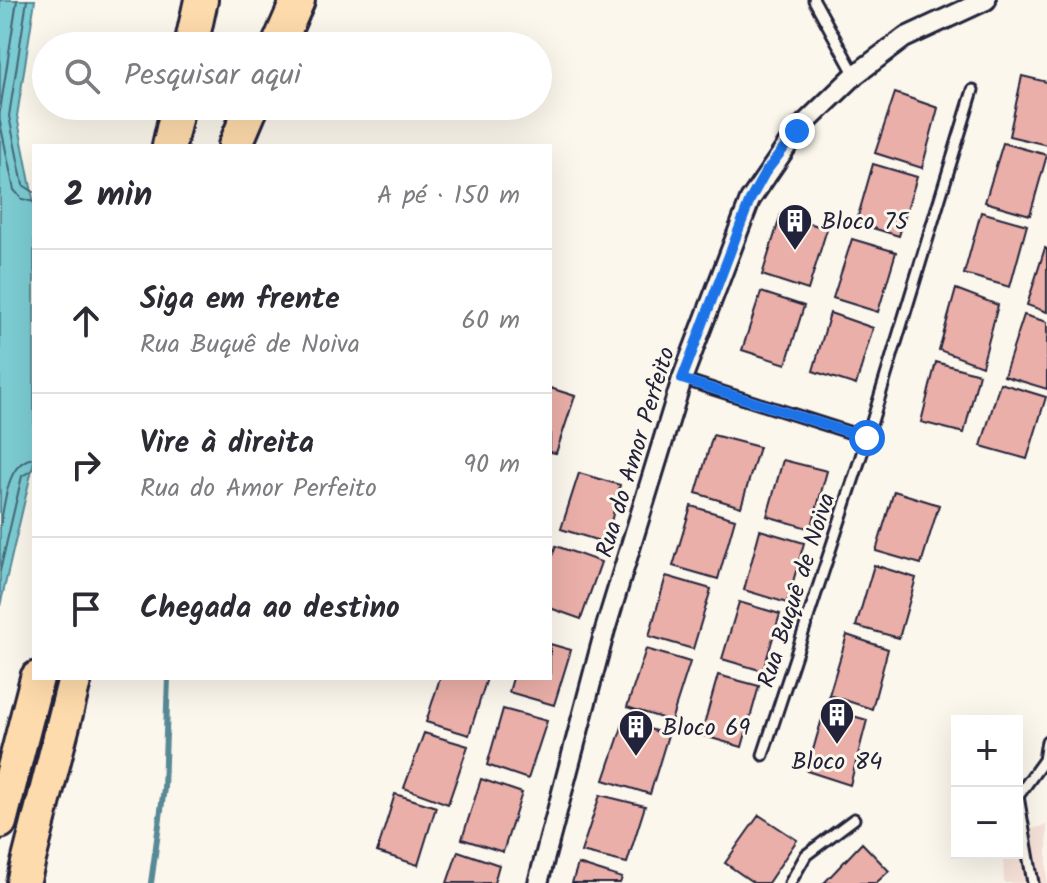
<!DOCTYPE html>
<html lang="pt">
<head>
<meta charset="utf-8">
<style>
	:root { --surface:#fff; --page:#f7f7f7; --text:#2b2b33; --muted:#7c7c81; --line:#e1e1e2 }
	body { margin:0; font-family:Kalam,sans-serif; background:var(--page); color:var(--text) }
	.controls { position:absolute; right:24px; bottom:24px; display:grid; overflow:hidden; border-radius:0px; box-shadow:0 8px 32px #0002 }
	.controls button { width:72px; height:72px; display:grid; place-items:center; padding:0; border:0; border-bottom:2px solid var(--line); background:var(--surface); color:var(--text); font:40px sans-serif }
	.stop { position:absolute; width:24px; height:24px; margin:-18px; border:6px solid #1a73e8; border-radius:50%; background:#fff }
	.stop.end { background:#1a73e8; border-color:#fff; box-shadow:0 2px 8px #0008 }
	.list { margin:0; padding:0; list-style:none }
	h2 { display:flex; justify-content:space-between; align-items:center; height:104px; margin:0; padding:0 32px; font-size:34px }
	h2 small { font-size:26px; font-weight:400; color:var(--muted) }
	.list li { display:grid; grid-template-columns:52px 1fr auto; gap:24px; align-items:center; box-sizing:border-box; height:144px; padding:0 32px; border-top:2px solid var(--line) }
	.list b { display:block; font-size:30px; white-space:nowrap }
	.list p { margin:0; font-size:26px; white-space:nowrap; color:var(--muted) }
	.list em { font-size:26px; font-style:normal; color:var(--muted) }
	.icon { flex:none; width:44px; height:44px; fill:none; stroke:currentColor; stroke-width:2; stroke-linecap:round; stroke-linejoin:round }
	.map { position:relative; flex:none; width:1047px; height:883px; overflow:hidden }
	.search { position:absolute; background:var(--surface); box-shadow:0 8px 32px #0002; left:32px; top:32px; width:520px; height:88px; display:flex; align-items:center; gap:20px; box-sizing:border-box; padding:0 28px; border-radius:44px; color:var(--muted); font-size:30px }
	.panel { position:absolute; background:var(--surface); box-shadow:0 8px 32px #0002; left:32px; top:144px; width:520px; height:536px; border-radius:0px }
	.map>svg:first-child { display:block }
</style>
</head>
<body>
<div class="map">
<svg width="1047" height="883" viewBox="0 0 1047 883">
	<rect width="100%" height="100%" fill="#fbf7ec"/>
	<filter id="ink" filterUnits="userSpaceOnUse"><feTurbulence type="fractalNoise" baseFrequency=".0125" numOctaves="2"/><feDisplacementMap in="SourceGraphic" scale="16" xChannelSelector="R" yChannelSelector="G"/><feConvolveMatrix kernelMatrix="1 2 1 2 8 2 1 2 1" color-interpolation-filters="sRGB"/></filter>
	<g filter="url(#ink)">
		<path fill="#f6e1d8" d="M1047 825V883H1004L1003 853H1017V833Z"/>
		<path fill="#7ccdd3" stroke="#588996" stroke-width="2" d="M0 0H35L17 116 34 203V461L0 606Z"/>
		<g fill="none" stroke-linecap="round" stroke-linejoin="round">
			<path stroke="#466678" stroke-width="2" d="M27 0 9 116 23 185 34 192
				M0 111 17 0
				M0 122 14 190 22 199 34 202
				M0 527C5 505 6 461 34 458
				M0 571 22 476 34 469"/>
			<path stroke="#588996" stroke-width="6" d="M151 883 164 788 168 678"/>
		</g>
		<path fill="#eaafa8" stroke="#22223b" stroke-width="2" d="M1022 76 1047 82V145L1009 136Z
			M895 93 938 108 922 168 875 153Z
			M1003 143 1047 155 1030 215 985 202Z
			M873 164 917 177 899 236 856 223Z
			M981 212 1027 225 1010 287 964 274Z
			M781 214 827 229 808 290 762 275Z
			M852 239 896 252 878 312 833 298Z
			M1045 248 1047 249V312L1027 305Z
			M956 289 998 305 982 366 939 350Z
			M761 292 804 306 786 364 742 350Z
			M830 313 873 328 856 385 813 371Z
			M1024 315 1047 322V389L1004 376Z
			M936 362 979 374 964 433 921 422Z
			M1000 383 1046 397 1027 459 981 446Z
			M550 388 575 396 556 453 550 452Z
			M713 435 759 447 741 507 696 493Z
			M783 460 827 471 811 529 767 516Z
			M579 473 620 485 606 543 561 529Z
			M894 491 939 505 921 564 876 551Z
			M691 506 735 519 718 579 673 566Z
			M760 530 804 543 787 603 744 590Z
			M556 546 601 562 581 619 550 608V562Z
			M874 565 916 578 899 638 856 626Z
			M666 576 711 589 693 649 649 636Z
			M739 602 780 614 763 671 722 659Z
			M847 635 888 649 872 709 829 695Z
			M550 644 571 650 554 705 509 692 513 678H550Z
			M646 649 690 662 671 721 627 707Z
			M718 675 759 686 742 747 701 735Z
			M440 678H487L469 735 426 722Z
			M825 708 867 720 850 785 807 771Z
			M503 709 547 721 528 779 487 765Z
			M624 721 668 735 650 794 604 780Z
			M424 733 468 746 448 804 404 788Z
			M481 779 522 793 503 852 462 839Z
			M395 794 436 807 418 865 377 852Z
			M600 795 645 806 627 863 581 852Z
			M759 815 797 840 768 883H754L725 863Z
			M862 843 889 871 876 883H824Z
			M458 851 499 865 494 883H447Z
			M578 864 622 878 620 883H572Z"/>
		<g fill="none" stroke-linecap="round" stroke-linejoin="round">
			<defs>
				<path id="lane" d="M814 0 855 75
					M682 379 867 438
					M763 755 867 438 973 90
					M790 883 806 855 854 819
					M1033 883 1018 796 1044 760 1047 741"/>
				<path id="street" d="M538 883 605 630 682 379 750 200 797 131 855 75 904 38 986 0"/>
				<path id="highway" d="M191 46 201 0
					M278 46 298 0
					M169 146 178 106
					M235 146 252 106
					M0 822 37 678
					M23 883 75 678"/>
			</defs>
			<use href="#lane" stroke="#22223b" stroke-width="15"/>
			<use href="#street" stroke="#22223b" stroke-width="24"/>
			<use href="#highway" stroke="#22223b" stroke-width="38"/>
			<use href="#lane" stroke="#fbf7ec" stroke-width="9"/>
			<use href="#street" stroke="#fbf7ec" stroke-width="18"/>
			<use href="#highway" stroke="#fedbac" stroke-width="32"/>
		</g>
	</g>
	<g fill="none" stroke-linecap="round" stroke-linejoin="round" filter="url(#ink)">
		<path stroke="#1a73e8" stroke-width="10" d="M797 131 765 173 750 200 682 379 867 438"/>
	</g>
	<defs>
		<symbol id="building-pin" viewBox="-11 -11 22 30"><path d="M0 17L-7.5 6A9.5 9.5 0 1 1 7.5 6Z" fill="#22223b" stroke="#fbf7ec"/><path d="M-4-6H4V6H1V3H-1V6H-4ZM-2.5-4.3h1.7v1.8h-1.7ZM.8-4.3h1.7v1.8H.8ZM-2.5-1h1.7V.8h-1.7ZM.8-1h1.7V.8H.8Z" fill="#fff"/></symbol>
	</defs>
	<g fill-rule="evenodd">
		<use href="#building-pin" x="775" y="201" width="40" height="54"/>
		<use href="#building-pin" x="817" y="695" width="40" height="54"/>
		<use href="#building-pin" x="616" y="707" width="40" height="54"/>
	</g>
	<g text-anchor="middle" stroke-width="6" stroke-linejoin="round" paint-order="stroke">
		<g font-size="24" fill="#22223b" stroke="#fbf7ec" text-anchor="start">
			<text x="821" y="229">Bloco 75</text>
			<text x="662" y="735">Bloco 69</text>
			<text x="837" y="769" text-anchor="middle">Bloco 84</text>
		</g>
		<g font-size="24" fill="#22223b" stroke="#fbf7ec">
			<text transform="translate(635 452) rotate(-73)" y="8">Rua do Amor Perfeito</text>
			<text transform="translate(796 590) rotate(-72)" y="8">Rua Buquê de Noiva</text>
		</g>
	</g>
</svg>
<div class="controls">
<button>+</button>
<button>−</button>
</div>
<div class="stop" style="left:867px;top:438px"></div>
<div class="stop end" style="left:797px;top:131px"></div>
<div class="search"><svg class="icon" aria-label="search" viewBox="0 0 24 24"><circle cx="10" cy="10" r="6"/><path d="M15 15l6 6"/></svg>Pesquisar aqui</div>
<section class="panel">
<h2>2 min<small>A pé · 150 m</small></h2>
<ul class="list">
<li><svg class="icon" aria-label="ahead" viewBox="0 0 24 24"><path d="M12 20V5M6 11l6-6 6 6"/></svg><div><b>Siga em frente</b><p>Rua Buquê de Noiva</p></div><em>60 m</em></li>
<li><svg class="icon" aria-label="right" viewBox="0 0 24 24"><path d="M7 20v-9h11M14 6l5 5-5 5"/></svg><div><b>Vire à direita</b><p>Rua do Amor Perfeito</p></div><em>90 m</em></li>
<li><svg class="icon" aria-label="arrive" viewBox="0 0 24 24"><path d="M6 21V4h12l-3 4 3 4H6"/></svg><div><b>Chegada ao destino</b></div></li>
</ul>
</section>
</div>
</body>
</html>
